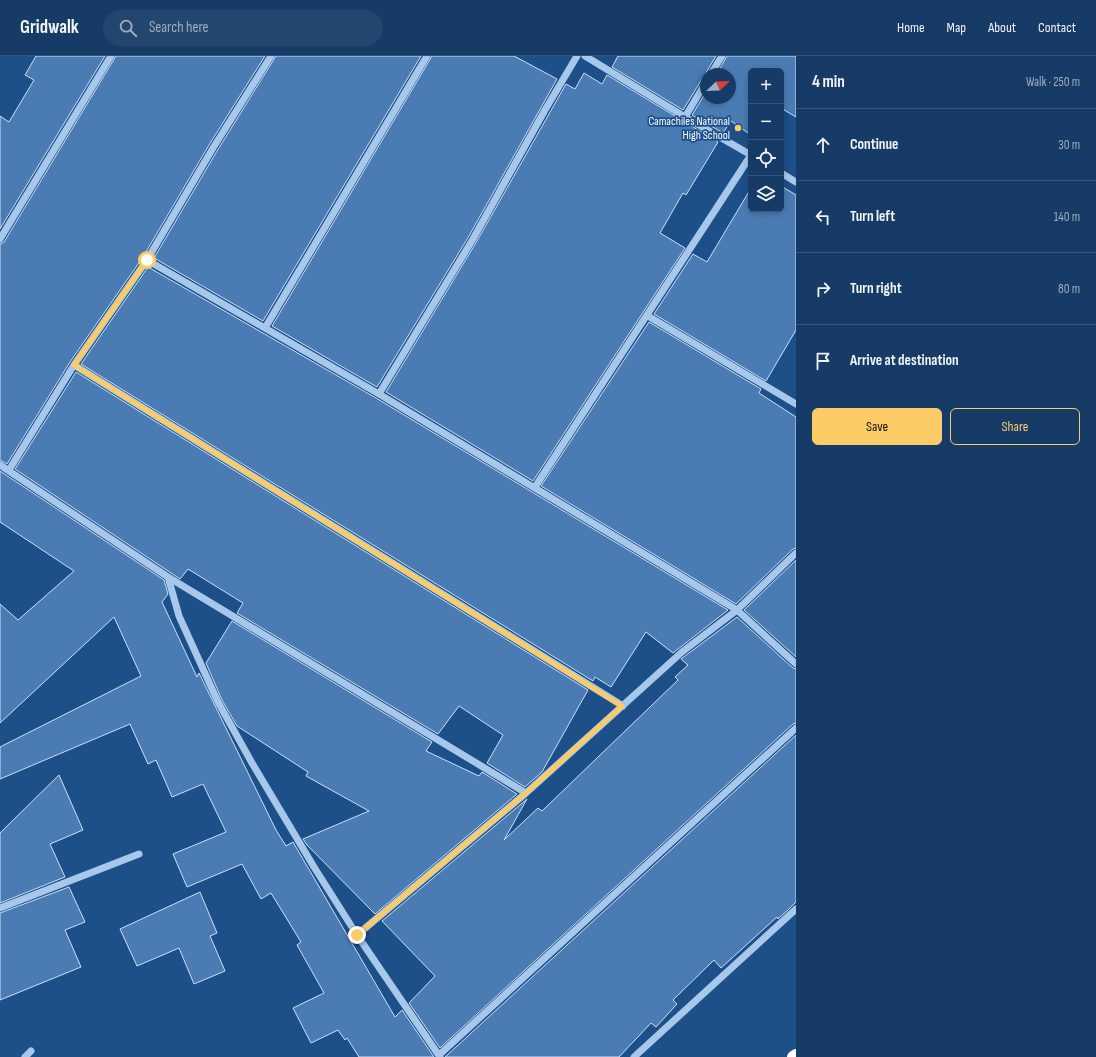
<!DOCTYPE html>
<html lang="en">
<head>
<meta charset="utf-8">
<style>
	:root { --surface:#163b66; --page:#23466f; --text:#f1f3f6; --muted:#9eadbf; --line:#35557a; --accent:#fbcb65 }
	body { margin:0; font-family:"Sofia Sans Condensed",sans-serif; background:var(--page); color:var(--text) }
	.controls { position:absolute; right:12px; top:12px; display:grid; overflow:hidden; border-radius:6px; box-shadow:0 2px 6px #0003 }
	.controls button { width:36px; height:36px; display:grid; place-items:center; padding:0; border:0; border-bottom:1px solid var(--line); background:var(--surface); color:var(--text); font:20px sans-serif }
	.compass { position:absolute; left:700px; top:12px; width:36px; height:36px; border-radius:50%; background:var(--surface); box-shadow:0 2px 6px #0003; rotate:67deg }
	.stop { position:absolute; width:12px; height:12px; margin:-9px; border:3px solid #fbcb65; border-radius:50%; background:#fff }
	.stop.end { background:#fbcb65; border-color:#fff; box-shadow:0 1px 4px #0008 }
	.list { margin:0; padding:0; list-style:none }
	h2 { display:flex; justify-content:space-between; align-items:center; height:52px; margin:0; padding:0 16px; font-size:17px }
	h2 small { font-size:13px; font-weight:400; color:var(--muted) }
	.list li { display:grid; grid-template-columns:26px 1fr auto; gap:12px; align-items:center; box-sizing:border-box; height:72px; padding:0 16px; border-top:1px solid var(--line) }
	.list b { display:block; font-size:15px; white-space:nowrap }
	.list em { font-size:13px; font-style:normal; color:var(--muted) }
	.actions { display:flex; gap:8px; padding:12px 16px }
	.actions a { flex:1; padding:9px 0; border:1px solid var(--accent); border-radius:6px; text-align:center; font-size:14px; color:var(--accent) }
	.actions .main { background:var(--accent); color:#111 }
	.icon { flex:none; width:22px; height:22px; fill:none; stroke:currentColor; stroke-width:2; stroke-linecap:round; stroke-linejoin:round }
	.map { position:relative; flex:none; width:796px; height:1001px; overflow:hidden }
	header { display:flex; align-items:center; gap:24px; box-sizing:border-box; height:56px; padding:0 20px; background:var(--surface); border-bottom:1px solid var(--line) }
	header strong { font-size:19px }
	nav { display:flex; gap:22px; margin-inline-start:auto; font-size:14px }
	.search { width:280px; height:36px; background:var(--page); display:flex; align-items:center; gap:10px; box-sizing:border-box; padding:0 14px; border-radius:22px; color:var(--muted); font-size:15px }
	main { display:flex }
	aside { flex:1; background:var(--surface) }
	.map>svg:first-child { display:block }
</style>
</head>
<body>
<header>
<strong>Gridwalk</strong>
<div class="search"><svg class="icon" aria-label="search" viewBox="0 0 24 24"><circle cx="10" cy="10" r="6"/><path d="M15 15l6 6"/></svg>Search here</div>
<nav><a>Home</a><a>Map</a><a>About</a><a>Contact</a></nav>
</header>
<main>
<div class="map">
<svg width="796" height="1001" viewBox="0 0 796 1001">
	<rect width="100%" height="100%" fill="#1d4f88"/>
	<path fill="#4a7bb2" stroke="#cce1f8" d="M36 0H105L0 173V60L9 66 34 24 25 19Z
		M116 0H265L209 89 143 201 70 306 7 408 0 404V188L4 186Z
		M276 0H421L263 265 154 202 217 95Z
		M432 0H514L557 23 469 180 377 331 272 270Z
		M618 0H716L707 15 706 21 702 23 683 54 612 11Z
		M727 0H796V61L781 52V15H751V79L731 65 723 77 692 59 706 36V42H730V18H717Z
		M584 17 602 28 607 19 718 86 686 139 683 137 660 177 685 192 533 425 386 336 477 185 566 28 575 33Z
		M781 130 796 139V274L766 325 654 258 693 198 707 206 751 132V153H781Z
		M148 211 376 342 728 554 673 597 646 576 611 631 595 621 593 625 81 308Z
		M649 266 761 333 759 337 796 361V492L793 493 736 548 541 430Z
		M76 316 588 634 542 716 525 731 487 707 503 679 459 650 438 678 237 557 243 547 188 513 180 523 15 413Z
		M0 415 164 524 168 538 162 546 197 621 199 617 276 774 286 790 293 786 395 961 402 954 434 1001H359L347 982 345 984 338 974 311 987 293 952 324 937 297 889 301 886 271 837 261 843 242 808 187 831 173 798 226 776 203 728 172 741 156 704 148 708 130 668 0 723V691L141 620 114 561 0 667V548L18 564 74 515 0 466Z
		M796 504V601L744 554Z
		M737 561 793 612 796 613V667L793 668 440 992 409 947 435 920 382 865 527 743 504 784 538 752 542 755 678 624 675 621 688 609 681 603Z
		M232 565 432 686 426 695 479 720 482 716 517 738 375 858 307 789 303 783 369 755 306 720 308 716 237 670 222 644 206 607Z
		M796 679V846L789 853 778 863 777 861 721 912 714 904 673 944 677 948 656 971 651 967 619 1001H445Z
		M59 719 83 774 50 788 65 821 0 847V777Z
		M69 831 85 866 65 874 81 911 0 944V857Z
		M200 836 217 877 210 880 225 915 194 928 179 892 137 910 120 873Z"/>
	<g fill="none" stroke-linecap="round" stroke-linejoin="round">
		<path stroke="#a7c8eb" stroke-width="7" d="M585 0 685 61 751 99
			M711 18 722 0
			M685 61 706 26
			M781 117 796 126
			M0 183 111 0
			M147 204 379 338 737 554 796 608
			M648 260 796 348
			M265 272 427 0
			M74 309 623 650
			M379 338 473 183 545 54 577 0
			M0 409 168 521 179 560 218 646 252 707 314 811 357 879 440 1001
			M9 414 74 309 147 204 213 92 271 0
			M535 431C607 320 680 210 751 99
			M168 521 526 737
			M0 852 139 798
			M357 879 526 737 682 596 737 554 796 497
			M439 999 796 672
			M25 1001 31 995
			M634 1001 796 853"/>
		<path stroke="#fff" stroke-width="12" d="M793 1001 796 999"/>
	</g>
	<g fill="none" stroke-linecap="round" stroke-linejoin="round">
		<path stroke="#fbcb65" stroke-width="5" d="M147 204 74 309 622 650 526 737 357 879"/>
	</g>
	<circle fill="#fbcb65" stroke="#1d4f88" stroke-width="1.5" cx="738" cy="72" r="4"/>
	<g text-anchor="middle" stroke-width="3.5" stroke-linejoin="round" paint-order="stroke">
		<g font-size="12" fill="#fff" stroke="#1d4f88" text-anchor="end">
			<text x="730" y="69">Camachiles National<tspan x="730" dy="14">High School</tspan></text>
		</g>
	</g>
</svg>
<div class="controls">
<button>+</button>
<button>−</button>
<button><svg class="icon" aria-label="locate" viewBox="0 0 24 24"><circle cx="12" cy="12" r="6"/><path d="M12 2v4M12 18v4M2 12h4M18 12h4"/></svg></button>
<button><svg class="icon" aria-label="layers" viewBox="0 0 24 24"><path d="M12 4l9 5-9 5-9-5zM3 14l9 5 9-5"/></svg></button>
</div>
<svg class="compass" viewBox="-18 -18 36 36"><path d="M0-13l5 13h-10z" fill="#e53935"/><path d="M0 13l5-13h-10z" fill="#9eadbf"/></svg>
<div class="stop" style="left:147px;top:204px"></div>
<div class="stop end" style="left:357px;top:879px"></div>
</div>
<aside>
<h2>4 min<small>Walk · 250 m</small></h2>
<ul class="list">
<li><svg class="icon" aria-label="ahead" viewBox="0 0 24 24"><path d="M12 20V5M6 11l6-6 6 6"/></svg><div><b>Continue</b></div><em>30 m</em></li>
<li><svg class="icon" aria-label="left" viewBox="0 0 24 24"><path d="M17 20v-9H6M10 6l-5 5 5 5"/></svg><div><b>Turn left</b></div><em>140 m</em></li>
<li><svg class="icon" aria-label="right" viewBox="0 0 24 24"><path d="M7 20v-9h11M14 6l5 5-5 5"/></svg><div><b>Turn right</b></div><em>80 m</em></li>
<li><svg class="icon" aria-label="arrive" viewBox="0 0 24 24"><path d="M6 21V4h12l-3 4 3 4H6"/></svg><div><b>Arrive at destination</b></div></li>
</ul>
<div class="actions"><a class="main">Save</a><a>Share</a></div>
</aside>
</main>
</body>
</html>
